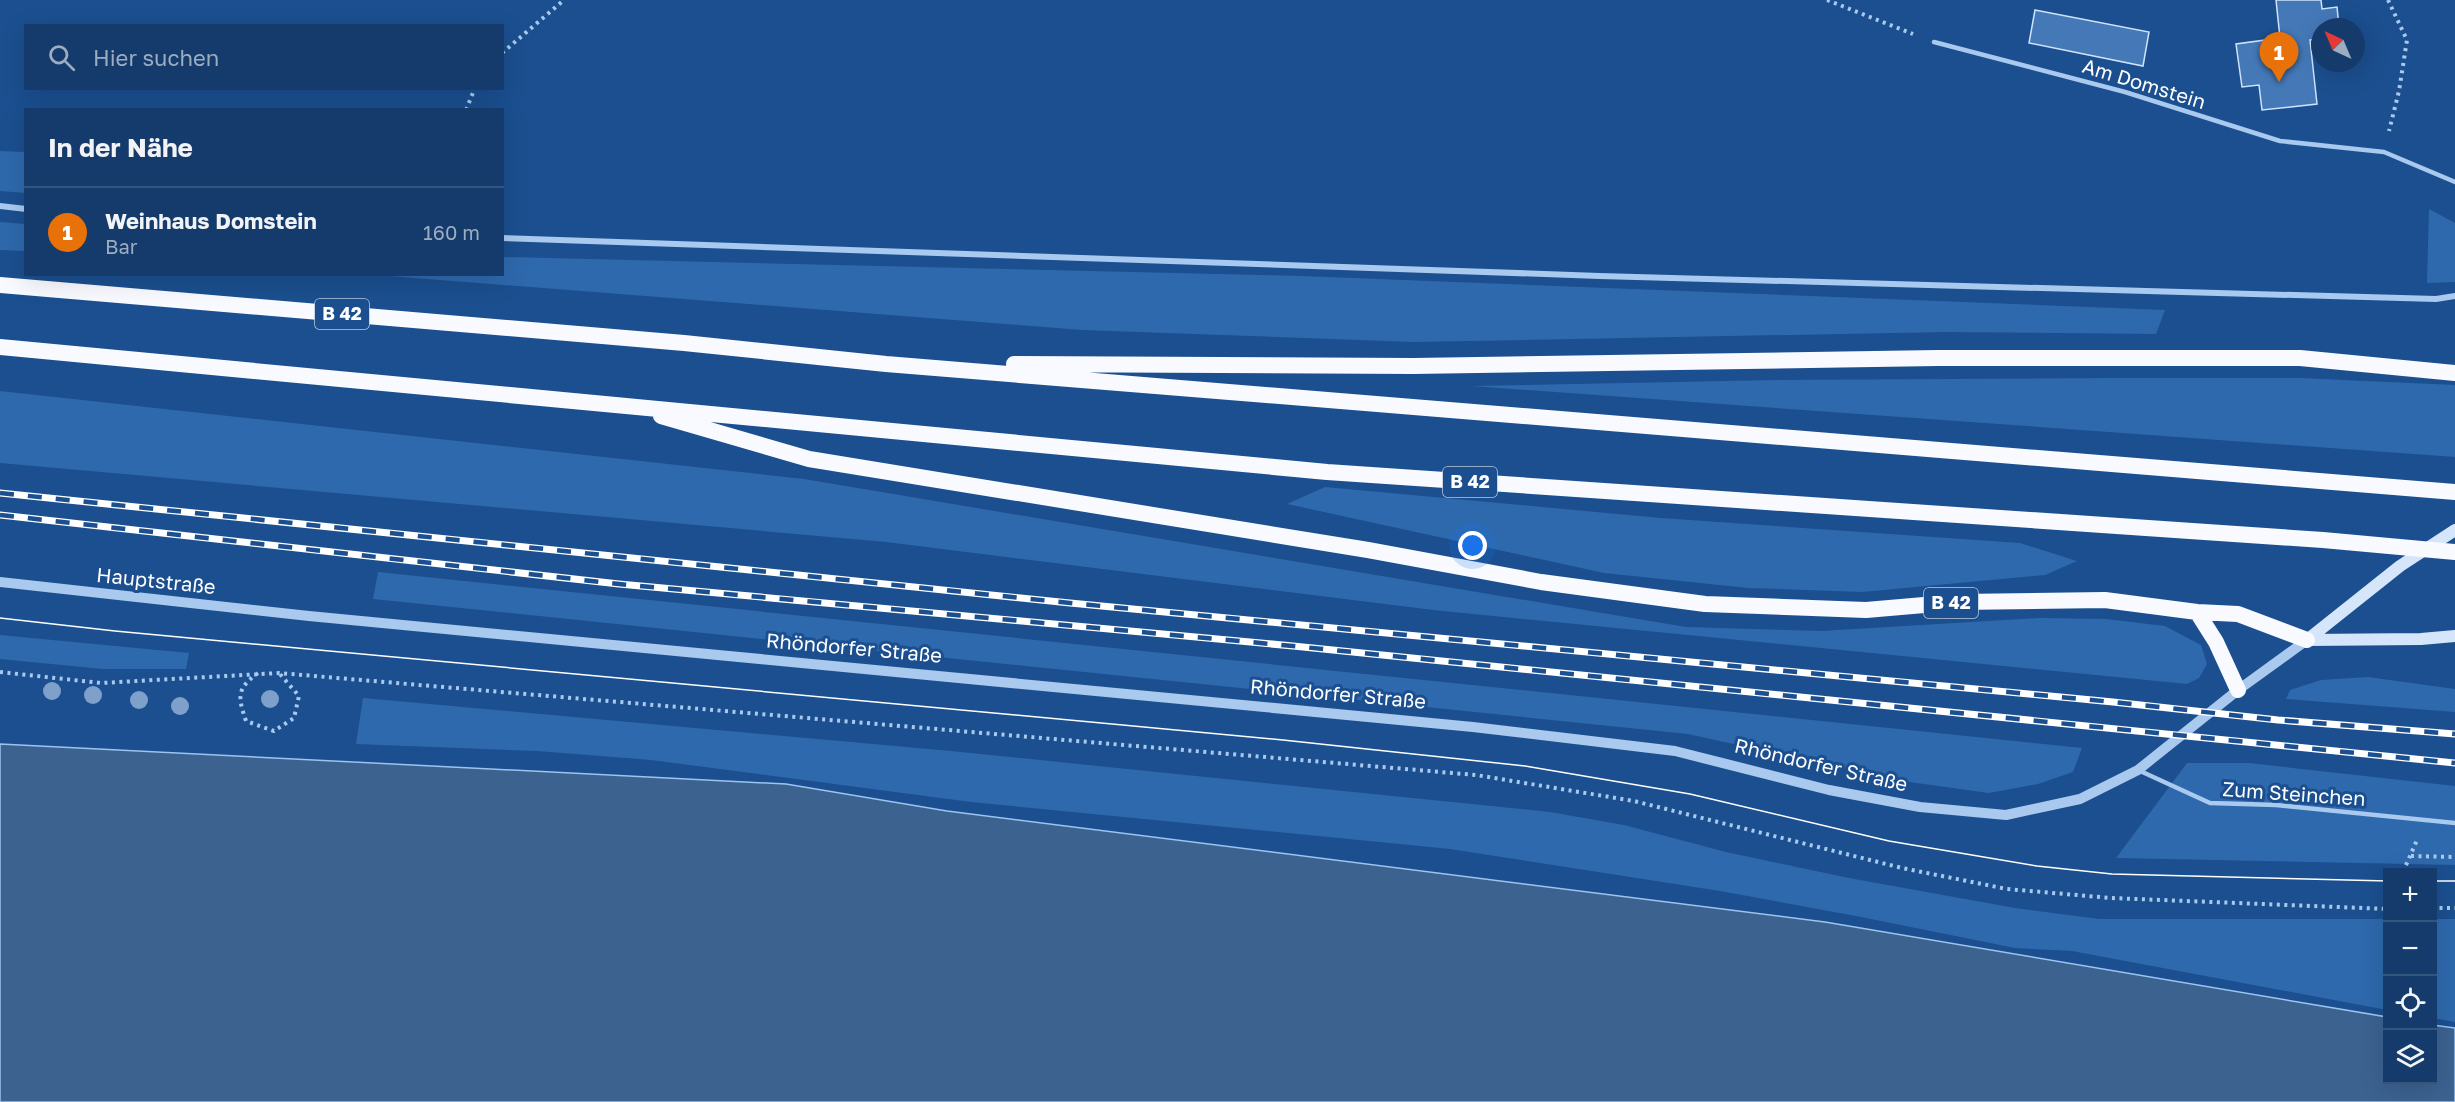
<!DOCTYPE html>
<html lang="de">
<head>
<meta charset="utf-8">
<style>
	:root { --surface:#143b6b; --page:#214673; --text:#f1f3f6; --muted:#9dadc1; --line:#33557e; --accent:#ffd166 }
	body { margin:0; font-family:"Golos Text",sans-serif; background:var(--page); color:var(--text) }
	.controls { position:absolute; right:18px; bottom:18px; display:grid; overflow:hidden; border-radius:0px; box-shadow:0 6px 24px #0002 }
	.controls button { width:54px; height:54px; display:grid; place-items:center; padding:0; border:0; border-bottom:2px solid var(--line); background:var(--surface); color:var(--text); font:30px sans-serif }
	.compass { position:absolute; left:2311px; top:18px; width:54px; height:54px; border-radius:50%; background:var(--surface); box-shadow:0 6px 24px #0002; rotate:316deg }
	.you { position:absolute; left:1473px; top:546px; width:21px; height:21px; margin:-15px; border:4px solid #fff; border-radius:50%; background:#1a73e8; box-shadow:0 0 0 9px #1a73e833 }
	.badge { display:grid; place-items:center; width:39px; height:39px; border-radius:50%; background:var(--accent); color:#fff; font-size:20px; font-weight:700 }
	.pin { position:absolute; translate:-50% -50px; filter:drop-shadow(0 2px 3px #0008) }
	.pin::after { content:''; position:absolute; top:32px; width:21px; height:18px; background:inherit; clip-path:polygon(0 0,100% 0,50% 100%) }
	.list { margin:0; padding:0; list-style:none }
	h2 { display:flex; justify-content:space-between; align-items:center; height:78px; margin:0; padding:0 24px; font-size:26px }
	h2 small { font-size:20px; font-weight:400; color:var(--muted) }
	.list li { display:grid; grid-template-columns:39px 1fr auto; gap:18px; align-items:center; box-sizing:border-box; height:90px; padding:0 24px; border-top:2px solid var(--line) }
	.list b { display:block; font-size:22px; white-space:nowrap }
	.list p { margin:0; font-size:20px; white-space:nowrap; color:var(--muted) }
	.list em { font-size:20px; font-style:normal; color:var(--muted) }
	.icon { flex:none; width:33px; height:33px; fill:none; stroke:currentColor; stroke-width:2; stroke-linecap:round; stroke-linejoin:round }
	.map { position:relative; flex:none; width:2455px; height:1102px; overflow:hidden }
	.search { position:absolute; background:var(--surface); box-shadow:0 6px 24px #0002; left:24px; top:24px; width:480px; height:66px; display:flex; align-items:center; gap:15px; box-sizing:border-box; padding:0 21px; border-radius:0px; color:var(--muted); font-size:22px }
	.panel { position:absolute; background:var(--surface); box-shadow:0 6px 24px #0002; left:24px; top:108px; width:480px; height:168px; border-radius:0px }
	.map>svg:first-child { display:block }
</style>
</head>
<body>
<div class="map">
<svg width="2455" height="1102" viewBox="0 0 2455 1102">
	<rect width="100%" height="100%" fill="#1b4f8f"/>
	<path fill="#2e69ad" d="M0 151 25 152V193L0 191Z
		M2429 209 2455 223V282L2427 283Z
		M0 222 25 224V251L0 250Z
		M503 257 1302 276 2165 310 2156 334 1946 332 1414 342 1082 330 376 275 502 274Z
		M2117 378H2300L2455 385V457L1471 386 1777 380Z
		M0 391 804 479 1686 627 1821 631 2040 618 2106 619 2165 626 2201 645 2207 664 2199 678 2187 684 1433 610 886 542 0 463Z
		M1325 487 1661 518 2020 543 2077 561 2045 575 1862 592 1748 588 1604 573 1287 504Z
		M378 572 2082 748 2073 772 2038 784 1989 793 1902 781 1688 734 373 599Z
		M0 635 189 653 186 669H103L0 659Z
		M2368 677 2455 689V712L2286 699 2290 690 2321 680Z
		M363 698 951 751 1550 812 1624 825 1726 852 1849 878 2015 908 2099 919H2387V1010L2072 951 2015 948 1856 916 1720 891 1450 849 971 802 651 760 537 751 356 744Z
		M2187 763H2249L2455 786V865L2116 858Z
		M2432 919H2455V1022L2433 1018Z"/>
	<path fill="#3c6290" stroke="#9cc4f0" stroke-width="1.5" d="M0 744 786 784 947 811 1825 922 2387 1017 2388 1080H2432L2433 1025 2455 1028V1102H0Z"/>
	<path fill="#4478b7" stroke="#cfe3fa" stroke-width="1.5" d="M2276 0H2321L2322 9 2337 7 2339 27H2320V39L2310 40 2317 104 2262 110 2259 85 2242 87 2236 44 2280 38Z
		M2035 10 2149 32 2143 66 2029 43Z"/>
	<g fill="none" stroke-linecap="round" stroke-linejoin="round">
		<path stroke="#a9c9ee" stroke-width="4" stroke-dasharray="3 4.5" stroke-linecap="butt" d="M1827 0 1913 34
			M2388 0 2407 40 2399 91 2389 131
			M502 53 564 0
			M466 110 475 88
			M0 672 101 683 279 673 1476 775 1634 801 1902 868 2007 889 2111 898 2388 909
			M258 673C236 689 238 697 246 721L274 731 294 718 299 696 279 673
			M2411 856 2455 857
			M2403 872 2417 840
			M2432 908H2455"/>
		<path stroke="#a9c9ee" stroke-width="4.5" d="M1934 42 2125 92 2280 141 2384 152 2455 182
			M2138 770 2210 803 2276 805 2455 823"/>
		<path stroke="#a9c9ee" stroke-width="6" d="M0 206 26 209
			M502 238C1147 263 1791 283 2436 299L2455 296"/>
		<path stroke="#a9c9ee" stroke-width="10" d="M0 582 309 616 1473 727 1675 751 1829 790 1920 807 2006 815 2080 799 2138 770 2238 690 2307 640"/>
		<path stroke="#d6e6fa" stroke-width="12" d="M2307 640 2400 566 2455 530
			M2307 640 2421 639 2455 636"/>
		<path stroke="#f8faff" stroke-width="16" d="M0 285 684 343 886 364 2455 492
			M0 347 1327 472 2323 540 2455 552
			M1014 364 1413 366 1938 358H2300L2455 373
			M661 416 809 459 1368 550 1541 582 1705 604 1866 610 1959 602 2105 600 2197 612 2238 614 2307 640
			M2197 612 2216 642 2238 690"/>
		<path stroke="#fff" stroke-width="1.5" d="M0 618 115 631 1283 740 1525 766 1690 794 1889 841 2037 866 2112 874 2388 881
			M2432 881H2455"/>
		<defs>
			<path id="rail" d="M0 493 1070 603 2113 702 2278 720 2455 734
				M0 515 619 584 1293 646 2455 763"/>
		</defs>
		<use href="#rail" stroke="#fff" stroke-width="7"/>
		<use href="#rail" stroke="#1b4f8f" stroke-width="4.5" stroke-dasharray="14" stroke-linecap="butt"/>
	</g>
	<g fill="#7ea0ca">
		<circle cx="52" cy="691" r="9"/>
		<circle cx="93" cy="695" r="9"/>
		<circle cx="270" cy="699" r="9"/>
		<circle cx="139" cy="700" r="9"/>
		<circle cx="180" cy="706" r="9"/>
	</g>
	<g text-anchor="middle" stroke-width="6" stroke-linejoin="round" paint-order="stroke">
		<g fill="#1b4f8f" stroke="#bbcadd" stroke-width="1.5">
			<rect x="315" y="299" width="54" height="30" rx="4.5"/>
			<rect x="1443" y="467" width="54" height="30" rx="4.5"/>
			<rect x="1924" y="588" width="54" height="30" rx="4.5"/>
		</g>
		<g font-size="18" font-weight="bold" fill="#fff">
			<text x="342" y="320">B 42</text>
			<text x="1470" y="488">B 42</text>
			<text x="1951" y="609">B 42</text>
		</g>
		<g font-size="20" fill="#fff" stroke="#1b4f8f">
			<text transform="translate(2144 84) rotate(17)" y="7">Am Domstein</text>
			<text transform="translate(156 581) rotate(6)" y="7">Hauptstraße</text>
			<text transform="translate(854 648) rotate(5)" y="7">Rhöndorfer Straße</text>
			<text transform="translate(1338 694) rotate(5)" y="7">Rhöndorfer Straße</text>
			<text transform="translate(1821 765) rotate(13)" y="7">Rhöndorfer Straße</text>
			<text transform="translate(2294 794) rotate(4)" y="7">Zum Steinchen</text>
		</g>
	</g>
</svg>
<div class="controls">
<button>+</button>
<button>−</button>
<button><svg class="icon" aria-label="locate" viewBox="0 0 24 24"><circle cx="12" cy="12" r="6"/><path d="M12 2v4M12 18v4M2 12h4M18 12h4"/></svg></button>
<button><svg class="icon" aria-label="layers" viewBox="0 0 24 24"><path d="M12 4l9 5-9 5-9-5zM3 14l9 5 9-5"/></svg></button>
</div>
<svg class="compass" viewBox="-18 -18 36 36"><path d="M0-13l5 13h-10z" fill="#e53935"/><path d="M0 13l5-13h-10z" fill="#9dadc1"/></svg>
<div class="you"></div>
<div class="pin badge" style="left:2279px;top:82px;background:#e8710a">1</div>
<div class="search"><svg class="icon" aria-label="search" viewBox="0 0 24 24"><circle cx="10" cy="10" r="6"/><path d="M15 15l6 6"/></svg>Hier suchen</div>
<section class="panel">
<h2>In der Nähe<small></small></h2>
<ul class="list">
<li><span class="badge" style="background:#e8710a">1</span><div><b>Weinhaus Domstein</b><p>Bar</p></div><em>160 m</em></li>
</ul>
</section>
</div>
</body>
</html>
